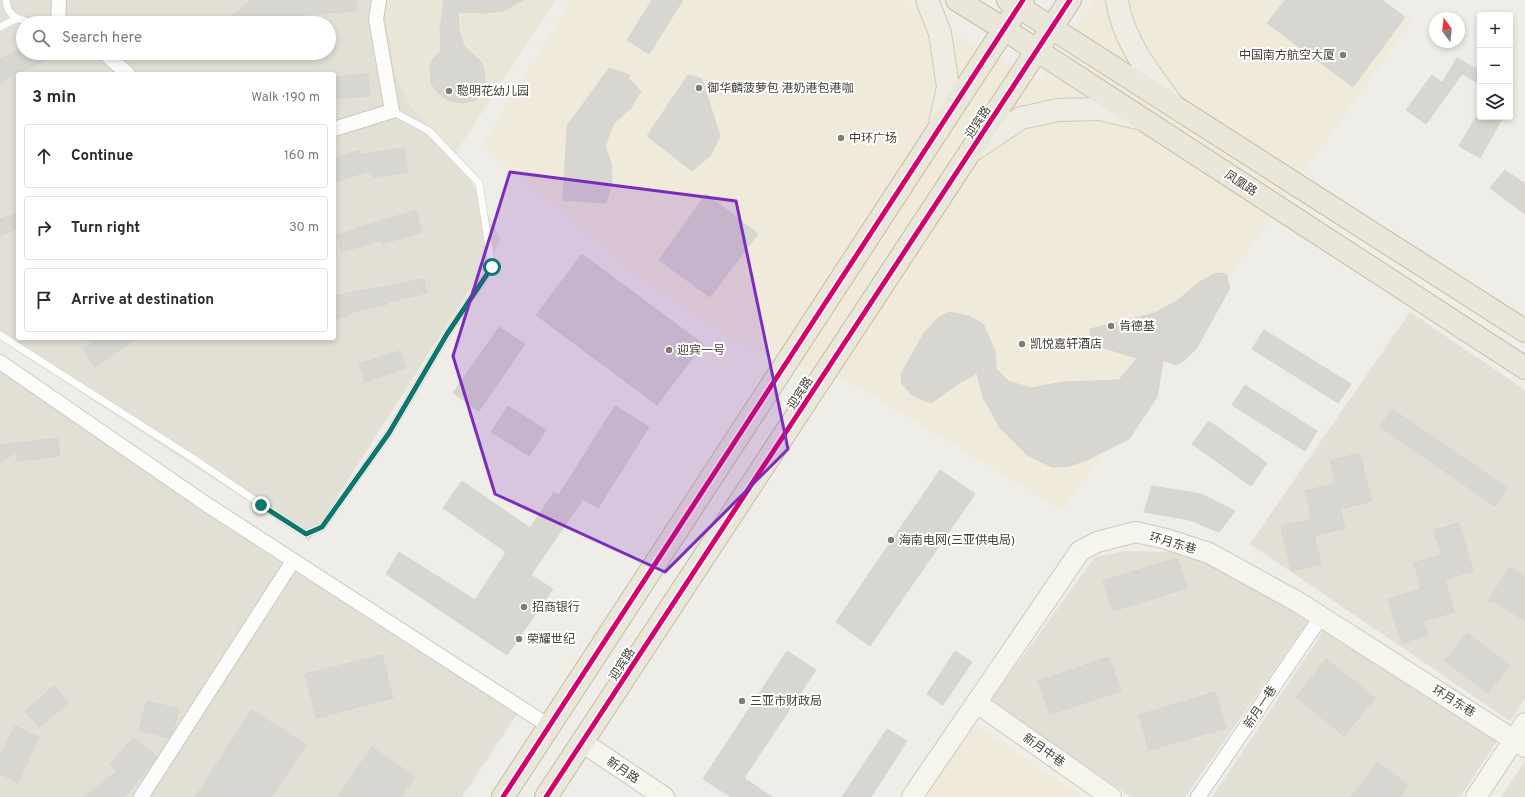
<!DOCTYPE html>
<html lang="en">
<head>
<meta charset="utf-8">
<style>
	:root { --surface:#fff; --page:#f7f7f7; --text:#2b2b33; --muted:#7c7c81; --line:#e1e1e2 }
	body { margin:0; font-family:Overpass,"Noto Sans SC",sans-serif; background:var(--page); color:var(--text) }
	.controls { position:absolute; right:12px; top:12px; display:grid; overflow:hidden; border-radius:4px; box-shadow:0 2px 6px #0003 }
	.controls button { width:36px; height:36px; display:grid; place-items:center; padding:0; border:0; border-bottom:1px solid var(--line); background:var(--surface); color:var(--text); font:20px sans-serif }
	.compass { position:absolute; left:1429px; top:12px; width:36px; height:36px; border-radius:50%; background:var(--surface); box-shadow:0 2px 6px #0003; rotate:345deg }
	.stop { position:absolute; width:12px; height:12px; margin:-9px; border:3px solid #0f766e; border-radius:50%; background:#fff }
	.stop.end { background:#0f766e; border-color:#fff; box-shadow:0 1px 4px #0008 }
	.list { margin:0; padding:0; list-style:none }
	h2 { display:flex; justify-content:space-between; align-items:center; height:52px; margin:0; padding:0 16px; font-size:17px }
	h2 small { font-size:13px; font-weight:400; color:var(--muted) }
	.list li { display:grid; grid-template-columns:26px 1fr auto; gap:12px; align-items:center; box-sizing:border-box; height:64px; margin:0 8px 8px; padding:0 8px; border:1px solid var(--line); border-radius:4px }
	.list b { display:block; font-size:15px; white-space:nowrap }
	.list em { font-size:13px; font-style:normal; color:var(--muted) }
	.icon { flex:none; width:22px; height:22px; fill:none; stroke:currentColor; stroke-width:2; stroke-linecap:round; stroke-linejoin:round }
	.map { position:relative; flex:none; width:1525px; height:797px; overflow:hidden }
	.search { position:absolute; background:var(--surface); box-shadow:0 2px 6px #0003; left:16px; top:16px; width:320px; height:44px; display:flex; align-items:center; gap:10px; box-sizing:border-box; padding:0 14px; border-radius:22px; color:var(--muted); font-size:15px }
	.panel { position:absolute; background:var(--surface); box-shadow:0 2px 6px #0003; left:16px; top:72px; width:320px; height:268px; border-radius:4px }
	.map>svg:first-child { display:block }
</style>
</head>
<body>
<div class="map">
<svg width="1525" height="797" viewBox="0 0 1525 797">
	<rect width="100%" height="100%" fill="#eeede7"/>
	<path fill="#e2dfd5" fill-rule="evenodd" d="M0 0H387L386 22 411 107 456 152 501 240 309 541 0 340ZM23 23H329V53H23ZM18 74H334V338H18Z
		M1410 312 1525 390V699L1510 721 1250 544Z
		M0 355 293 561 519 711 462 797H0Z
		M1124 551 1170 552 1203 558 1309 620 1185 797H1131L991 700 1095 557Z
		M1326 627 1497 741 1460 797H1212Z
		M1525 761V797H1501Z"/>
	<path fill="#f0eada" d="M571 0H905L965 41 1039 81 1095 0H1382L1412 20 1062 510 857 386 736 342 629 270 483 145Z
		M975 725 1082 797H925Z"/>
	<path fill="#e9e6d7" d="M387 0H556L456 152 411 107 395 75 386 22Z"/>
	<path fill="#d7d6d0" stroke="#d6d4cd" d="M257 0H357L356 11 308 14 280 23H223L250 1Z
		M444 0H523L503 11 486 13 458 12 459 30 464 46 481 62 484 70 485 82 483 91 475 100 463 103 447 100 438 93 431 83 430 69 432 60 441 51 440 29Z
		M652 0H683L649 54 627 40Z
		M1285 0H1382L1405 17 1353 87 1267 23Z
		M23 48V53H41L44 61 9 77 0 85V59Z
		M1457 58 1480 71V84L1462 74 1426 124 1406 110 1432 75 1442 83Z
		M609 68 630 75 628 78 641 91 631 108 614 123 605 146 611 163 612 183 606 203 563 200 567 126Z
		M368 74 370 96 334 99V77Z
		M688 75 702 79 720 136 710 156 692 171 647 136Z
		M1476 117H1503L1480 158 1459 146Z
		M404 148 408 172 373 177 371 170 334 182V158L360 150 361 155Z
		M1505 170 1525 184V214L1490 188Z
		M706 194 758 234 710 297 659 260Z
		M416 210 422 232 382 244 381 240 342 252 337 235Z
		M18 213V228L0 236V219Z
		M582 254 703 344 657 405 536 315Z
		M1216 273 1226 274 1230 288 1196 349 1185 360 1176 365 1163 360 1157 397 1129 439 1087 460 1069 466 1052 467 1027 455 1000 428 983 397 977 373 961 382 931 403 912 395 902 384 901 374 924 333 938 318 949 312 968 316 983 324 995 351 996 369 1008 381 1031 388 1063 382 1119 380 1137 358 1091 344 1090 329 1155 313 1177 301 1198 283Z
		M424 279 427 293 387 302 388 304 350 312 351 314 334 320V296Z
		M499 327 525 344 479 411 453 393Z
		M1264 330 1351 384 1338 403 1252 349Z
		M98 338H136L95 367 83 349Z
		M400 351 406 368 365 382 359 364Z
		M1245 385 1317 431 1305 451 1232 405Z
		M508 406 546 430 529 456 491 432Z
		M615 406 649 427 598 508 583 499 531 575 553 589 507 655 386 574 399 552 475 600 506 552 443 508 462 481 530 528 554 492 559 495Z
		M1392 409 1507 488 1495 506 1380 427Z
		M1209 421 1267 463 1251 486 1192 444Z
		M58 438 60 456 17 461 16 452 0 463V445Z
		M1359 453 1372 501 1340 509 1345 528 1314 536 1321 564 1291 571 1281 526 1312 519 1305 491 1336 483 1330 461Z
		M940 470 975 494 870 646 836 622Z
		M1152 486 1201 494 1235 511 1219 532 1190 520 1144 512Z
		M1459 523 1473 571 1445 579 1454 612 1423 621 1428 635 1402 643 1388 599 1421 589 1414 563 1442 555 1434 530Z
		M1177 558 1187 588 1113 611 1103 581Z
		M1510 567 1525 577V621L1494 601 1487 603Z
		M1467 633 1510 665 1488 693 1445 661Z
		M787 651 816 670 744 778 772 797H731L703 779Z
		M955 651 972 662 943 705 927 694Z
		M382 655 393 698 316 718 305 674Z
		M1109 657 1121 691 1050 714 1038 681Z
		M1326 659 1375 698 1344 736 1296 697Z
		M54 686 68 703 39 727 25 711Z
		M1215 692 1226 728 1149 750 1139 715Z
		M147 701 179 709 173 731 169 738 139 730Z
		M252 710 306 745 271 797H195Z
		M15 726 39 737 18 783 0 774V757Z
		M887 729 907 741 871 797H842Z
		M133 737 157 757 125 797H84L118 771 110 765Z
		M372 747 415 777 401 797H338Z
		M1378 762 1409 786 1400 797H1351Z"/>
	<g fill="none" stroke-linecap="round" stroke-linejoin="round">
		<defs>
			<path id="lane" d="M6 0C6 17 21 20 35 23
				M0 27 16 19
				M0 335 194 459 302 532 306 534 322 527 389 433 447 334 492 267 479 183 429 131 392 111"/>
			<path id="street" d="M58 23 59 0
				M104 53 128 74
				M334 129 392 111 376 19 379 0
				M0 362 206 504 549 726
				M141 797 293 561
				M1198 797 1321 617"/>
			<path id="secondary" d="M977 703 1111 797
				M582 742 664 797
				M912 797 1080 551 1097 542 1136 532 1166 539 1209 553 1298 602 1525 747
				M1476 797 1525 723"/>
			<path id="primary" d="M927 0 940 33 948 87 939 129
				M1117 0C1123 41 1149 73 1173 105
				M970 152 1021 118 1058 110 1100 109 1138 118"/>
			<path id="highway" d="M957 0 1004 29 1525 368
				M1008 0 1525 331
				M503 797 1023 0
				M546 797 1070 0"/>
		</defs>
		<use href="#lane" stroke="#cac9c3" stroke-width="8"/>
		<use href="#street" stroke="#cac9c3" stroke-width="16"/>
		<use href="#secondary" stroke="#cccabf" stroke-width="22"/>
		<use href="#primary" stroke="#cfcbb6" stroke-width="24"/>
		<use href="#highway" stroke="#c4bda4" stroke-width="24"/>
		<use href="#lane" stroke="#fcfcfb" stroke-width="7"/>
		<use href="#street" stroke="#fcfcfb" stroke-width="14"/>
		<use href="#secondary" stroke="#f5f4ed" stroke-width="20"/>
		<use href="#primary" stroke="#efede3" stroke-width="22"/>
		<use href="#highway" stroke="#eae6d9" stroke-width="22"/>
		<defs>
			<path id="cycleway" d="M503 797 1023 0
				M546 797 1070 0"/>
		</defs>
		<use href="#cycleway" stroke="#fff" stroke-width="8"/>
		<use href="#cycleway" stroke="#d6006c" stroke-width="5"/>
	</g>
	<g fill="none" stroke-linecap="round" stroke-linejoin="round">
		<path stroke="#0f766e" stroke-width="5" d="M261 505 306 534 322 527 389 433 447 334 492 267"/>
	</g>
	<path fill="#7b2cbf" fill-opacity="0.2" stroke="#7b2cbf" stroke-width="3" stroke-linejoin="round" d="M510 172 736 201 788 449 665 572 495 494 453 356Z"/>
	<g fill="#7f7c73" stroke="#fff" stroke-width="1.5">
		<circle cx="1343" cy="55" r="4"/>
		<circle cx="699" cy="88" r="4"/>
		<circle cx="449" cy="91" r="4"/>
		<circle cx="841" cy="138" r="4"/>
		<circle cx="1111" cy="326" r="4"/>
		<circle cx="1022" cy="344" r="4"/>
		<circle cx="669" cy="350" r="4"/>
		<circle cx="891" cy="540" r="4"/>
		<circle cx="524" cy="607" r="4"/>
		<circle cx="519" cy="639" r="4"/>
		<circle cx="742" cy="701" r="4"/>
	</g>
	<g text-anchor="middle" stroke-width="4" stroke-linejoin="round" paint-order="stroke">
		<g font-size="12" fill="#433f34" stroke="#fff" text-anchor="start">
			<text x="1335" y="59" text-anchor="end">中国南方航空大厦</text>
			<text x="707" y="92">御华麟菠萝包 港奶·港包·港咖</text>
			<text x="457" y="95">聪明花幼儿园</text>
			<text x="849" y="142">中环广场</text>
			<text x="1119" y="330">肯德基</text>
			<text x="1030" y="348">凯悦嘉轩酒店</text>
			<text x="677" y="354">迎宾一号</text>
			<text x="899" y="544">海南电网(三亚供电局)</text>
			<text x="532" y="611">招商银行</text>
			<text x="527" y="643">荣耀世纪</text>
			<text x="750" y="705">三亚市财政局</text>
		</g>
		<g font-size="12" fill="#433f34" stroke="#fff">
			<text transform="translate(978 122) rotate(-57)" y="4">迎宾路</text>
			<text transform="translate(1241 183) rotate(33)" y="4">凤凰路</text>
			<text transform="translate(800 393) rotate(-57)" y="4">迎宾路</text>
			<text transform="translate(1173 543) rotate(16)" y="4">环月东巷</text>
			<text transform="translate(622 664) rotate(-57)" y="4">迎宾路</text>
			<text transform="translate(1454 701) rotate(32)" y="4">环月东巷</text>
			<text transform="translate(1260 707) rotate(-56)" y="4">新月一巷</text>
			<text transform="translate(1044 750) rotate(35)" y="4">新月中巷</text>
			<text transform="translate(623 770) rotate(34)" y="4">新月路</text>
		</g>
	</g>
</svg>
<div class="controls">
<button>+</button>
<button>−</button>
<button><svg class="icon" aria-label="layers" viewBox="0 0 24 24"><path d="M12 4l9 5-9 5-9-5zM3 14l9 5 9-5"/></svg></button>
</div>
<svg class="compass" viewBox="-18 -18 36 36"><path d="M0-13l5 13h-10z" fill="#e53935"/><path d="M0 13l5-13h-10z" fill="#7c7c81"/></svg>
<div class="stop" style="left:492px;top:267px"></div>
<div class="stop end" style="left:261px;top:505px"></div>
<div class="search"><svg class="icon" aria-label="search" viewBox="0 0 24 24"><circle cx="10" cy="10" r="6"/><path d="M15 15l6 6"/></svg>Search here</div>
<section class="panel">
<h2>3 min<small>Walk · 190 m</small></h2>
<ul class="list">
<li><svg class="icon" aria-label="ahead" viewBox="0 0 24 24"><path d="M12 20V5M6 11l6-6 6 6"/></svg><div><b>Continue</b></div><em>160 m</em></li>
<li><svg class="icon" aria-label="right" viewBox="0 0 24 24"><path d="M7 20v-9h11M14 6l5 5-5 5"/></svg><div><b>Turn right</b></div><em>30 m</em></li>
<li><svg class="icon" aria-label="arrive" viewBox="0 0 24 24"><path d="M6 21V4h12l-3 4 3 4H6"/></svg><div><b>Arrive at destination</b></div></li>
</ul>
</section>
</div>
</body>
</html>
